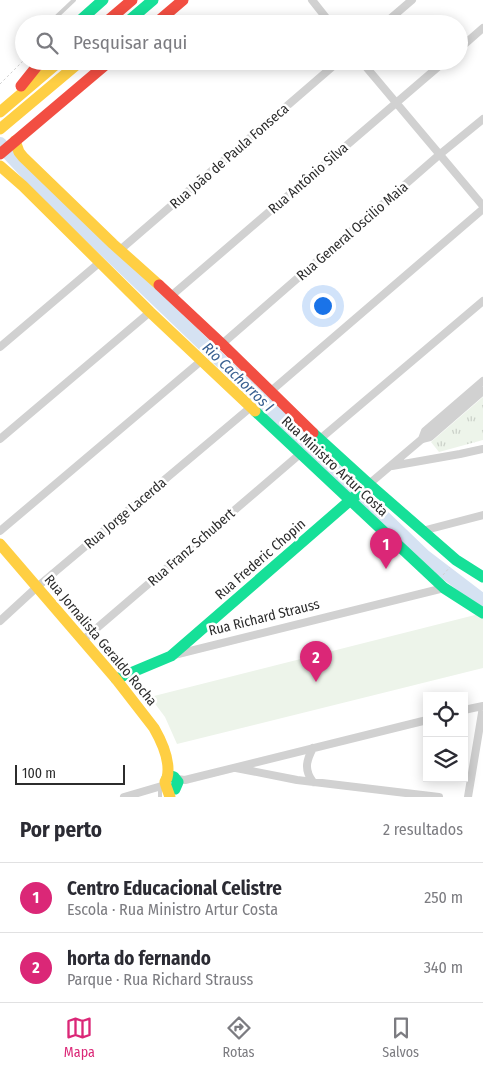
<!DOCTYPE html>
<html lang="pt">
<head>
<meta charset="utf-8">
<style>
	:root { --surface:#fff; --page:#f7f7f7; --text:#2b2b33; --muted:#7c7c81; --line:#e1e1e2; --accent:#db2777 }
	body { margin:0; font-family:"Fira Sans Condensed",sans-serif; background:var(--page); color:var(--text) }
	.controls { position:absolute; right:15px; bottom:15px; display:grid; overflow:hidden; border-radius:0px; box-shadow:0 2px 12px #0003 }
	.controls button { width:45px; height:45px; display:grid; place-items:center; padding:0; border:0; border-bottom:1px solid var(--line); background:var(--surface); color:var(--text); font:25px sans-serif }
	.scale { position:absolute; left:15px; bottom:12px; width:110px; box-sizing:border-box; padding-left:5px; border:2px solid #2c2c2c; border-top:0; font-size:14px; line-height:18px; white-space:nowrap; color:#2c2c2c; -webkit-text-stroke:4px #fff; paint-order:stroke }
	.you { position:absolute; left:322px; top:305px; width:18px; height:18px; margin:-12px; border:4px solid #fff; border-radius:50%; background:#1a73e8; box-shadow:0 0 0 8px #1a73e833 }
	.badge { display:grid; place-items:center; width:32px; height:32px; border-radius:50%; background:var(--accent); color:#fff; font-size:16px; font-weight:700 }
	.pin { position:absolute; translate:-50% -41px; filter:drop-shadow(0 1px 2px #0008) }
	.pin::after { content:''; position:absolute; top:26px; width:18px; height:15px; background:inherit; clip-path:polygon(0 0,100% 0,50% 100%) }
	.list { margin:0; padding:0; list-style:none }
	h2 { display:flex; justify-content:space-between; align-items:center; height:65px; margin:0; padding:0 20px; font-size:21px }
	h2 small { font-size:16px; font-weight:400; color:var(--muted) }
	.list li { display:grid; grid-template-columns:32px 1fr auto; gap:15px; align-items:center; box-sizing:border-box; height:70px; padding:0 20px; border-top:1px solid var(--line) }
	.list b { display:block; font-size:19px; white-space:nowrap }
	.list p { margin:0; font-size:16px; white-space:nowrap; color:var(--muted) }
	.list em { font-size:16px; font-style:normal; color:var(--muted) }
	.icon { flex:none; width:28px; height:28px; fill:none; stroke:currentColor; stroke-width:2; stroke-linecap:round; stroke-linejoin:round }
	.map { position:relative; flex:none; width:483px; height:797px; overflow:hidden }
	.search { position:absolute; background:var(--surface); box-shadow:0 2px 12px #0003; left:15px; right:15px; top:15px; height:55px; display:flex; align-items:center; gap:12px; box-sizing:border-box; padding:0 18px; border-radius:28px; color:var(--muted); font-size:19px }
	.sheet { height:205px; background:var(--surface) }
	nav { display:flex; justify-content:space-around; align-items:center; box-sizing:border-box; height:70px; border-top:1px solid var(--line); background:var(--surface); font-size:14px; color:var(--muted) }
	nav a { display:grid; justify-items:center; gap:2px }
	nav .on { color:var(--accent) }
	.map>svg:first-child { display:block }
</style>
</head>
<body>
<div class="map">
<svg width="483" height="797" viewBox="0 0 483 797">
	<defs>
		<pattern id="park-tufts" width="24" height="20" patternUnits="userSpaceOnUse" patternTransform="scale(1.25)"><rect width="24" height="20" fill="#edf4ea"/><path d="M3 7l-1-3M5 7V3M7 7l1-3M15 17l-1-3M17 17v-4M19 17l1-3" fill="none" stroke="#cbd1c9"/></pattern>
	</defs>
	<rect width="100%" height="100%" fill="#fff"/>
	<path fill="url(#park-tufts)" d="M483 397V440L439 452 431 442Z"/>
	<path fill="#edf4ea" d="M479 614 483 616V668L177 744 165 717 150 697Z"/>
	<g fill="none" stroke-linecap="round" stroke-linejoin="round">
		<path stroke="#d5e2f2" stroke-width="14" d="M0 144 43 190 424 556 483 601"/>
		<path stroke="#d1d1d1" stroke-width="1" stroke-dasharray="2.5 2.5" stroke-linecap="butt" d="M0 84 24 60
			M443 575 450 567"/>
		<path stroke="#d1d1d1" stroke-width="4" d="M51 24 54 19 74 0
			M160 787V797"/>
		<path stroke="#d1d1d1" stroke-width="8" d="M312 0 331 24
			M384 24 412 0
			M459 49 483 28
			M361 61 483 206
			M120 250 339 61
			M171 296 445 61
			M222 344 439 155 483 119
			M0 347 99 263
			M271 391 483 209
			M0 439 150 312
			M320 439 483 301
			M422 439 425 431 483 381
			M392 466 460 454 483 449
			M369 484 422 439 430 437 483 391
			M0 531 201 361
			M422 531 483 515
			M0 621 37 587 251 407
			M83 640 300 454
			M174 655 444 588
			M464 710 483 706
			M313 748C306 761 304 770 313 782
			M236 768 297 780 439 797
			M177 779 185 780 427 720
			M124 797 165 785
			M468 797 483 707"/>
		<path stroke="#16e098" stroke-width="11" d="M76 24 103 0
			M125 24 153 0
			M255 411 444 588 483 613
			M313 433 369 484 456 560 483 577
			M116 679 171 656 369 484
			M167 778 171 776 174 777 178 782 175 789H168"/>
		<path stroke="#ffcf43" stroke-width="11" d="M0 112 60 61
			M0 129 81 61
			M15 141 19 152 23 157 113 244 159 285
			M0 166 23 186 150 312 255 411
			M0 544 116 679 154 728C162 742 171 762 167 778 166 780 165 781 165 782 165 784 169 794 170 797"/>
		<path stroke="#f24e42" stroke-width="11" d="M104 24 132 0
			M155 24 183 0
			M21 86 41 61
			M0 154 110 61
			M159 285 222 344 313 433"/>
	</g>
	<g text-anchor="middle" stroke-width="5" stroke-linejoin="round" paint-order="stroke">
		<g font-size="14" fill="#2c2c2c" stroke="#fff">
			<text transform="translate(229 156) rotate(-41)" y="5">Rua João de Paula Fonseca</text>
			<text transform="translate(308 178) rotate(-41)" y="5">Rua Antônio Silva</text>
			<text transform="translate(352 231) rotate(-41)" y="5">Rua General Oscilio Maia</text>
			<text transform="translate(335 466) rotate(43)" y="5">Rua Ministro Artur Costa</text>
			<text transform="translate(125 513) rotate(-40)" y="5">Rua Jorge Lacerda</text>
			<text transform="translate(191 547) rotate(-41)" y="5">Rua Franz Schubert</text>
			<text transform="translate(260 559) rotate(-41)" y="5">Rua Frederic Chopin</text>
			<text transform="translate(264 617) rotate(-14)" y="5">Rua Richard Strauss</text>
			<text transform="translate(101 640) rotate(50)" y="5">Rua Jornalista Geraldo Rocha</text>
		</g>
		<g font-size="15" font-style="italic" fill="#375f90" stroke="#fff">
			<text transform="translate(238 377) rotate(44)" y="5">Rio Cachorros I</text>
		</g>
	</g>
</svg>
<div class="controls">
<button><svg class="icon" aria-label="locate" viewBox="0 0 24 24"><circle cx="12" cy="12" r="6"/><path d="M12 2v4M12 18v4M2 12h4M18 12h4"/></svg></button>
<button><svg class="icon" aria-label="layers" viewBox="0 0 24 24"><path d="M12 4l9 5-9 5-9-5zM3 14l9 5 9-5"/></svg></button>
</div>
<div class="scale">100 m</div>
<div class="you"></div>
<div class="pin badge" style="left:386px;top:569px">1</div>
<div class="pin badge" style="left:316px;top:682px">2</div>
<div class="search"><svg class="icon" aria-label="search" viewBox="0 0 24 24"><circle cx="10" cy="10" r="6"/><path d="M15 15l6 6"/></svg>Pesquisar aqui</div>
</div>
<section class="sheet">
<h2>Por perto<small>2 resultados</small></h2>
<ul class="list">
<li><span class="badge">1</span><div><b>Centro Educacional Celistre</b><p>Escola · Rua Ministro Artur Costa</p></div><em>250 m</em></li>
<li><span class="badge">2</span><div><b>horta do fernando</b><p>Parque · Rua Richard Strauss</p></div><em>340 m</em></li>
</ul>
</section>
<nav>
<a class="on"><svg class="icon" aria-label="map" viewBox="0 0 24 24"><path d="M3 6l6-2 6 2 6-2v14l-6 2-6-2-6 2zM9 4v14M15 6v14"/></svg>Mapa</a>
<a><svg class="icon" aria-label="directions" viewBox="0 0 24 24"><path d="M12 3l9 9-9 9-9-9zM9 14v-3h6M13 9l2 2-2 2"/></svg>Rotas</a>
<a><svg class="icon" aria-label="saved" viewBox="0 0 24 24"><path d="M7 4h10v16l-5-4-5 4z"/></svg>Salvos</a>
</nav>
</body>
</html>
